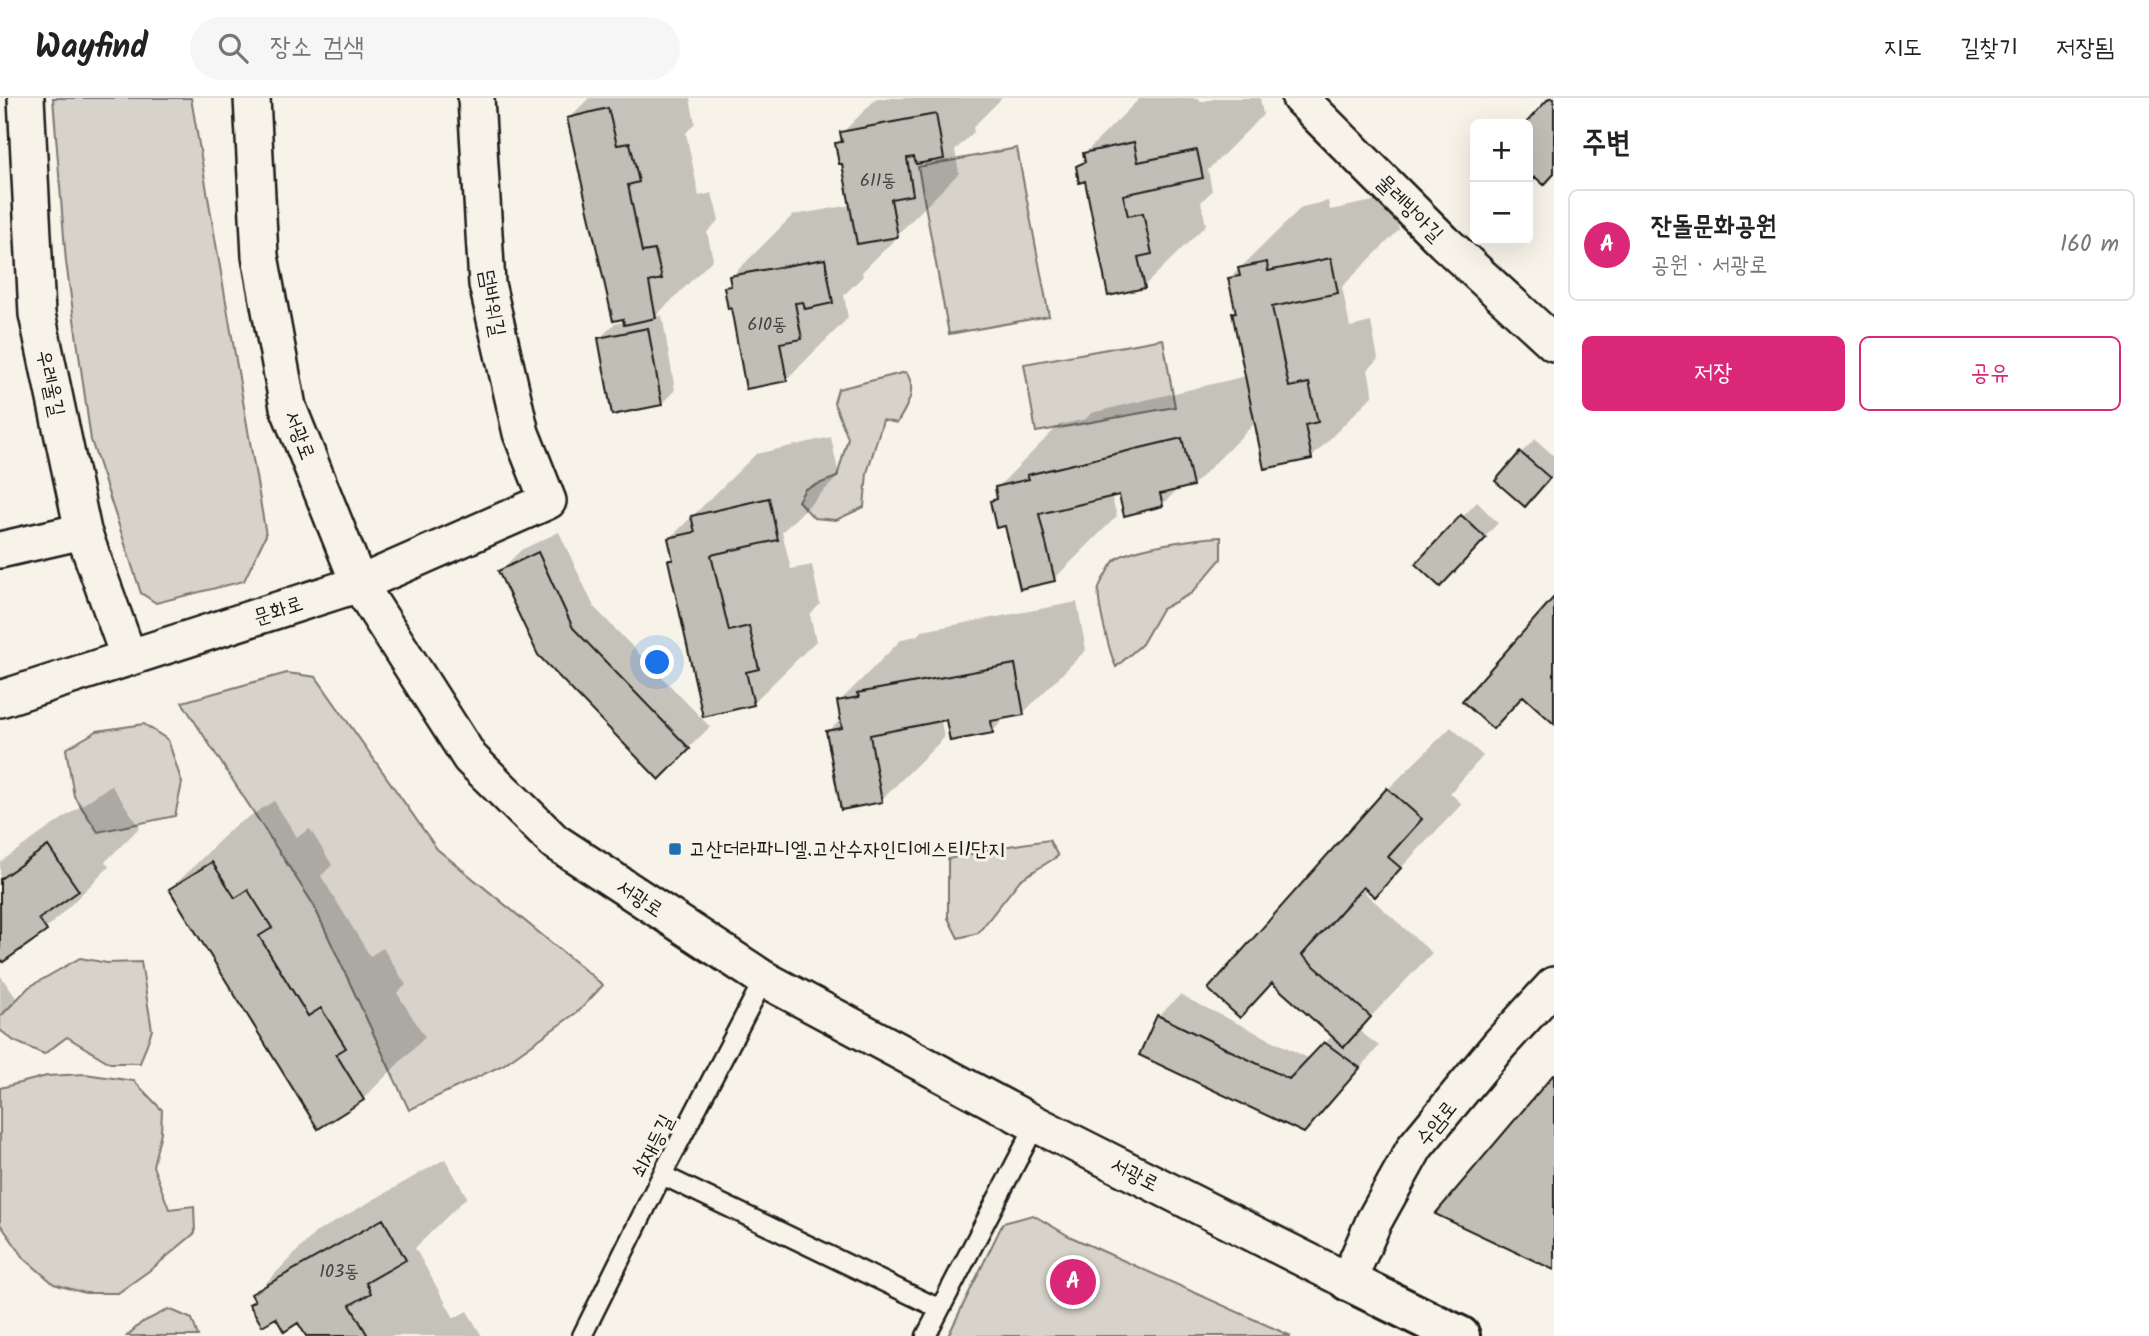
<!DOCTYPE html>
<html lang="ko">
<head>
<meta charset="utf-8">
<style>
	:root { --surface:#fff; --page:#f6f6f6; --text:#222; --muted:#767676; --line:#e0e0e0; --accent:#db2777 }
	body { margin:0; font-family:Kalam,"Poor Story",sans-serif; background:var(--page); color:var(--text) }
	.controls { position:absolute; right:21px; top:21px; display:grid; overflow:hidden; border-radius:10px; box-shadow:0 7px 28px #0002 }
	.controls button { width:63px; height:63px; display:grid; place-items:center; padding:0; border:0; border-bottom:2px solid var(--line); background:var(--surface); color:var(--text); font:35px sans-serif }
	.you { position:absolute; left:658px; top:565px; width:24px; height:24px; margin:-18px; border:5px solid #fff; border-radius:50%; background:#1a73e8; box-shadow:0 0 0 10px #1a73e833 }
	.badge { display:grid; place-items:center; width:46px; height:46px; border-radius:50%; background:var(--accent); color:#fff; font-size:23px; font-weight:700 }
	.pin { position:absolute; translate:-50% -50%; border:4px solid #fff; box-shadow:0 2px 7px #0006 }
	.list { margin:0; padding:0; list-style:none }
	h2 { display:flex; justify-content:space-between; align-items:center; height:91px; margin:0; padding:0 28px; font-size:30px }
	h2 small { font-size:23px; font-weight:400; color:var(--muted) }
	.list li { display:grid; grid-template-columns:46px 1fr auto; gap:21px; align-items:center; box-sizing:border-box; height:112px; margin:0 14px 14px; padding:0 14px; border:2px solid var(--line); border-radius:10px }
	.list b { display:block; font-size:26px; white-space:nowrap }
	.list p { margin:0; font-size:23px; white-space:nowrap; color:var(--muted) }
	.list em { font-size:23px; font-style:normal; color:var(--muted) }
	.actions { display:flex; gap:14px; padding:21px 28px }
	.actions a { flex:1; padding:16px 0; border:2px solid var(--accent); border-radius:10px; text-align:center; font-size:24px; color:var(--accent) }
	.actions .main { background:var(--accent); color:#fff }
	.icon { flex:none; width:38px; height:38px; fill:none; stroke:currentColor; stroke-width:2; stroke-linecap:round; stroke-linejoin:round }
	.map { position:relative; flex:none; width:1554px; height:1238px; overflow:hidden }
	header { display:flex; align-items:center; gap:42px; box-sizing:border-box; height:98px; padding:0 35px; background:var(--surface); border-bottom:2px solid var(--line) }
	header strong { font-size:33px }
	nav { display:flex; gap:38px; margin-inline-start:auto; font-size:24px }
	.search { width:490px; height:63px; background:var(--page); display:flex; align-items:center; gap:18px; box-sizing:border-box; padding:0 24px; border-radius:38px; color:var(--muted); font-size:26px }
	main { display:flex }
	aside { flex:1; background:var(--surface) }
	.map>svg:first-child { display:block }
</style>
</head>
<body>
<header>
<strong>Wayfind</strong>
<div class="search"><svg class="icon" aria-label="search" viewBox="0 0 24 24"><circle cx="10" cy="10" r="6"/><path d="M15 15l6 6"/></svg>장소 검색</div>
<nav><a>지도</a><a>길찾기</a><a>저장됨</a></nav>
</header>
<main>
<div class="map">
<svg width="1554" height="1238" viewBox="0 0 1554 1238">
	<rect width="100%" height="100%" fill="#f7f3e8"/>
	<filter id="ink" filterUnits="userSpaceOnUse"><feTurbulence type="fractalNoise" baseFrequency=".0143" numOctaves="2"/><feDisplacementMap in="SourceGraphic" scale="14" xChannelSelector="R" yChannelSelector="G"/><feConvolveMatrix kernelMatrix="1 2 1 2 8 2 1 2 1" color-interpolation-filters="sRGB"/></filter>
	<g filter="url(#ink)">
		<path fill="#d7d3cb" stroke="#7a7874" stroke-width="2" d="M53 0H191L266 437 244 483 156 505 141 495 91 342 66 164Z
			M1017 50 1049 218 949 236 918 69Z
			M1163 241 1175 309 1036 334 1024 266Z
			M906 274C918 291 907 309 897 325L883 322 867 375 864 409 836 422 814 420 798 403 805 391 837 379 848 340 834 305 838 291Z
			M1221 439V461L1192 495 1162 511 1142 546 1116 569C1110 556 1096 502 1099 490 1100 485 1112 465 1115 462 1129 449 1201 440 1221 439Z
			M287 575 316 579 437 751 603 887 580 912 503 967 409 1012 313 806 182 604Z
			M144 626 168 642 182 685 175 718 98 734 74 698 66 651 97 633Z
			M1049 742 1058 758 1020 782 978 835 958 840 948 820V761L1002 749Z
			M80 860 107 865 141 864 152 932 140 965H110L67 939 44 956 14 943 0 932V919L29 889Z
			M85 976 134 983 162 1012 161 1034 153 1068 169 1111 194 1108 195 1135 153 1170 118 1195H85L54 1186 25 1161 0 1126V990L47 978Z
			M1033 1117 1069 1138 1291 1238H948L1003 1125Z
			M169 1211 192 1221 198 1238H127L141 1225Z"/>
		<path fill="#0003" fill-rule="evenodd" d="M589 0H690L695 25 686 35 699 98 712 95 719 122 707 134 713 161 655 219 662 217 675 292 661 306 600 240 614 226 625 224 569 20Z
			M877 0H1002L973 29 974 34 955 52 959 75 897 137 893 138 894 142 862 174 863 178 844 197 848 220 786 282 733 208 726 190 732 184 731 179 793 117 852 107 837 45 843 39 842 35Z
			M1140 0H1199L1200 4 1218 0H1260L1263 17 1208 72 1212 93 1201 104 1206 127 1144 188 1086 81 1078 69 1086 60 1085 55Z
			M1392 99 1399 132 1342 189 1350 229 1371 224 1378 261 1368 272 1373 297 1312 359 1256 324 1193 387 1179 390 1162 407 1120 395 1111 397 1117 418 1054 481 1007 426 992 403 998 397 997 390 1059 327 1086 321 1091 315 1246 278 1233 215 1237 211 1230 180 1302 109 1328 103 1330 112ZM1100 358 1095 363 1064 370 1063 367Z
			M831 339 839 378 782 434 791 471 812 467 820 506 810 517 816 543 753 605 670 462 674 458 670 440 756 356Z
			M1535 341 1554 358V375L1539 393 1521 355Z
			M1477 404 1498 425 1454 473 1417 466Z
			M559 434 594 509 710 629 659 679 500 473 521 452Z
			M1077 504 1086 552 1023 615 1007 618 992 634 948 620 941 622 944 640 881 702 828 634 842 620 839 604 902 541 916 538 922 533Z
			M1451 629 1483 658 1450 695 1462 706 1375 797 1367 790 1364 794 1432 855 1358 932 1379 948 1325 1012 1304 1033 1159 918 1180 897 1310 961 1333 937 1274 884 1240 918 1211 891 1388 691Z
			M111 687 140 729 105 764 109 769 46 831 3 862 0 857V764Z
			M274 703 297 739 310 731 332 767 321 778 370 858 383 850 406 887 397 895 425 939 363 1001 171 791 233 729Z
			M0 877 17 901 0 918Z
			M445 1061 467 1099 415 1150 454 1220 467 1213 482 1238H308L299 1223 277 1218 251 1206 256 1202 254 1197 315 1135Z"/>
		<path fill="#c0beb5" stroke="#1c1c1c" stroke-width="2" d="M1549 0H1554V76L1544 87 1535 79 1528 87V26H1525Z
			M608 10 617 47 630 45 639 84 628 87 642 154 655 152 662 181 649 184 656 220 624 227 623 221 613 223 567 20Z
			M936 16 944 61 916 66 914 59 907 60 913 97 891 101 898 139 857 146 842 66H839L835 45 842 44 840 34Z
			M1134 44 1138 64 1197 52 1203 80 1123 97 1128 118 1143 115 1152 156 1138 159 1145 190 1108 198 1085 83 1079 85 1076 68 1085 64 1083 55Z
			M1331 160 1338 195 1272 209 1289 289 1309 285 1318 324 1305 327 1312 361 1264 371 1232 214 1236 215 1228 180 1240 178 1238 170 1267 164 1268 173Z
			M825 161 833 205 805 211 803 204 795 205 802 241 780 245 787 283 746 291 731 210 728 211 724 189 731 188 729 178Z
			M648 230 662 307 612 317 598 240Z
			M1182 340 1193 388 1160 396 1163 408 1124 418 1119 397 1039 416 1055 483 1020 491 1005 428 996 430 990 403 997 401 995 389 1029 381 1027 377Z
			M1520 354 1550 380 1525 409 1495 383Z
			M769 400 778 442 711 457 729 533 749 528 759 571 746 574 754 607 703 619 668 462H673L668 440 695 434 691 418Z
			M1461 417 1486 440 1440 489 1415 466Z
			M538 454 573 530 690 651 659 682 538 557 498 473Z
			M1554 499V626L1523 598 1493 631 1462 603Z
			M1015 566 1024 617 991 623 993 635 950 643 946 622 870 637 882 704 841 712 826 633 842 630 837 603 859 599 857 595Z
			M1387 690 1422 721 1388 759 1401 770 1375 799 1363 789 1302 857 1371 919 1344 949 1272 885 1240 920 1208 891Z
			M48 748 79 793 39 821 47 833 3 864 0 860V781Z
			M212 764 235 800 248 792 272 830 259 838 308 918 321 910 346 950 336 956 364 1002 318 1031 169 791Z
			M1157 917 1289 981 1324 944 1360 970 1304 1035 1139 957Z
			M1553 977H1554V1172L1435 1116Z
			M383 1121 406 1162 366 1185 371 1195 350 1207 368 1238H306L298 1225 284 1234 276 1220 262 1228 249 1206 255 1203 251 1196Z"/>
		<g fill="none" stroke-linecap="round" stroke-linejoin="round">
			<defs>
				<path id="service" d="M662 1077 940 1211
					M582 1238 662 1077 764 881
					M926 1238 1036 1026"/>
				<path id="minor" d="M26 0 37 216 83 433 129 560
					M252 0 260 158 288 309 359 486 470 660 554 743 764 881 1026 1021 1348 1183 1374 1123 1415 1049 1499 947 1554 887
					M1300 0 1444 144 1554 245
					M0 452 83 433
					M0 601 359 486 548 403 521 335 487 186 476 0"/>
				<path id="tertiary" d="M1348 1183 1460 1238"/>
			</defs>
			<use href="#service" stroke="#1c1c1c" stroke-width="23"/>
			<use href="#minor" stroke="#1c1c1c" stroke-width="40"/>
			<use href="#tertiary" stroke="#1c1c1c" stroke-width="44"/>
			<use href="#service" stroke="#f7f3e8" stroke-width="18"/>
			<use href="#minor" stroke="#f7f3e8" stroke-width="35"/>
			<use href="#tertiary" stroke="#f7f3e8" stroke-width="38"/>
		</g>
	</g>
	<rect fill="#1f6fb2" stroke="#f7f3e8" stroke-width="2.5" x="668" y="744" width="14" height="14" rx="3.5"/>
	<g text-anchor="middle" stroke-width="6" stroke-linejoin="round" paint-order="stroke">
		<g font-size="18" fill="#454442">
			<text x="878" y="88">611동</text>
			<text x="767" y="232">610동</text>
			<text x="339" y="1179">103동</text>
		</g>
		<g font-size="21" fill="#1c1c1c" stroke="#f7f3e8">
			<text transform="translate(1410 110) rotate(45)" y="7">물레방아길</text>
			<text transform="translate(493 205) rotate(80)" y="7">덤바위길</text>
			<text transform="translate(51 285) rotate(78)" y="7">우레울길</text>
			<text transform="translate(300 337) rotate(69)" y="7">서광로</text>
			<text transform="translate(278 512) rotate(-18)" y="7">문화로</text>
			<text transform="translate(640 800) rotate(33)" y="7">서광로</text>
			<text transform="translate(1436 1025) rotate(-51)" y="7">수암로</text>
			<text transform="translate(652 1048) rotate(-63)" y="7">쇠재등길</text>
			<text transform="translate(1135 1076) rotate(27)" y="7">서광로</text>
		</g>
		<g font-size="21" fill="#1c1c1c" stroke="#f7f3e8" text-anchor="start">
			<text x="689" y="758">고산더라파니엘.고산수자인디에스티1단지</text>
		</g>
	</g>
</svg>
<div class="controls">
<button>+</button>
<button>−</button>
</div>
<div class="you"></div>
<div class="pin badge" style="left:1073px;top:1184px">A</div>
</div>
<aside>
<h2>주변<small></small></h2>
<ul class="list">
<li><span class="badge">A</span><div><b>잔돌문화공원</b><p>공원 · 서광로</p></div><em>160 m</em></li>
</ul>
<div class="actions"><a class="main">저장</a><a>공유</a></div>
</aside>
</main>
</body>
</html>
